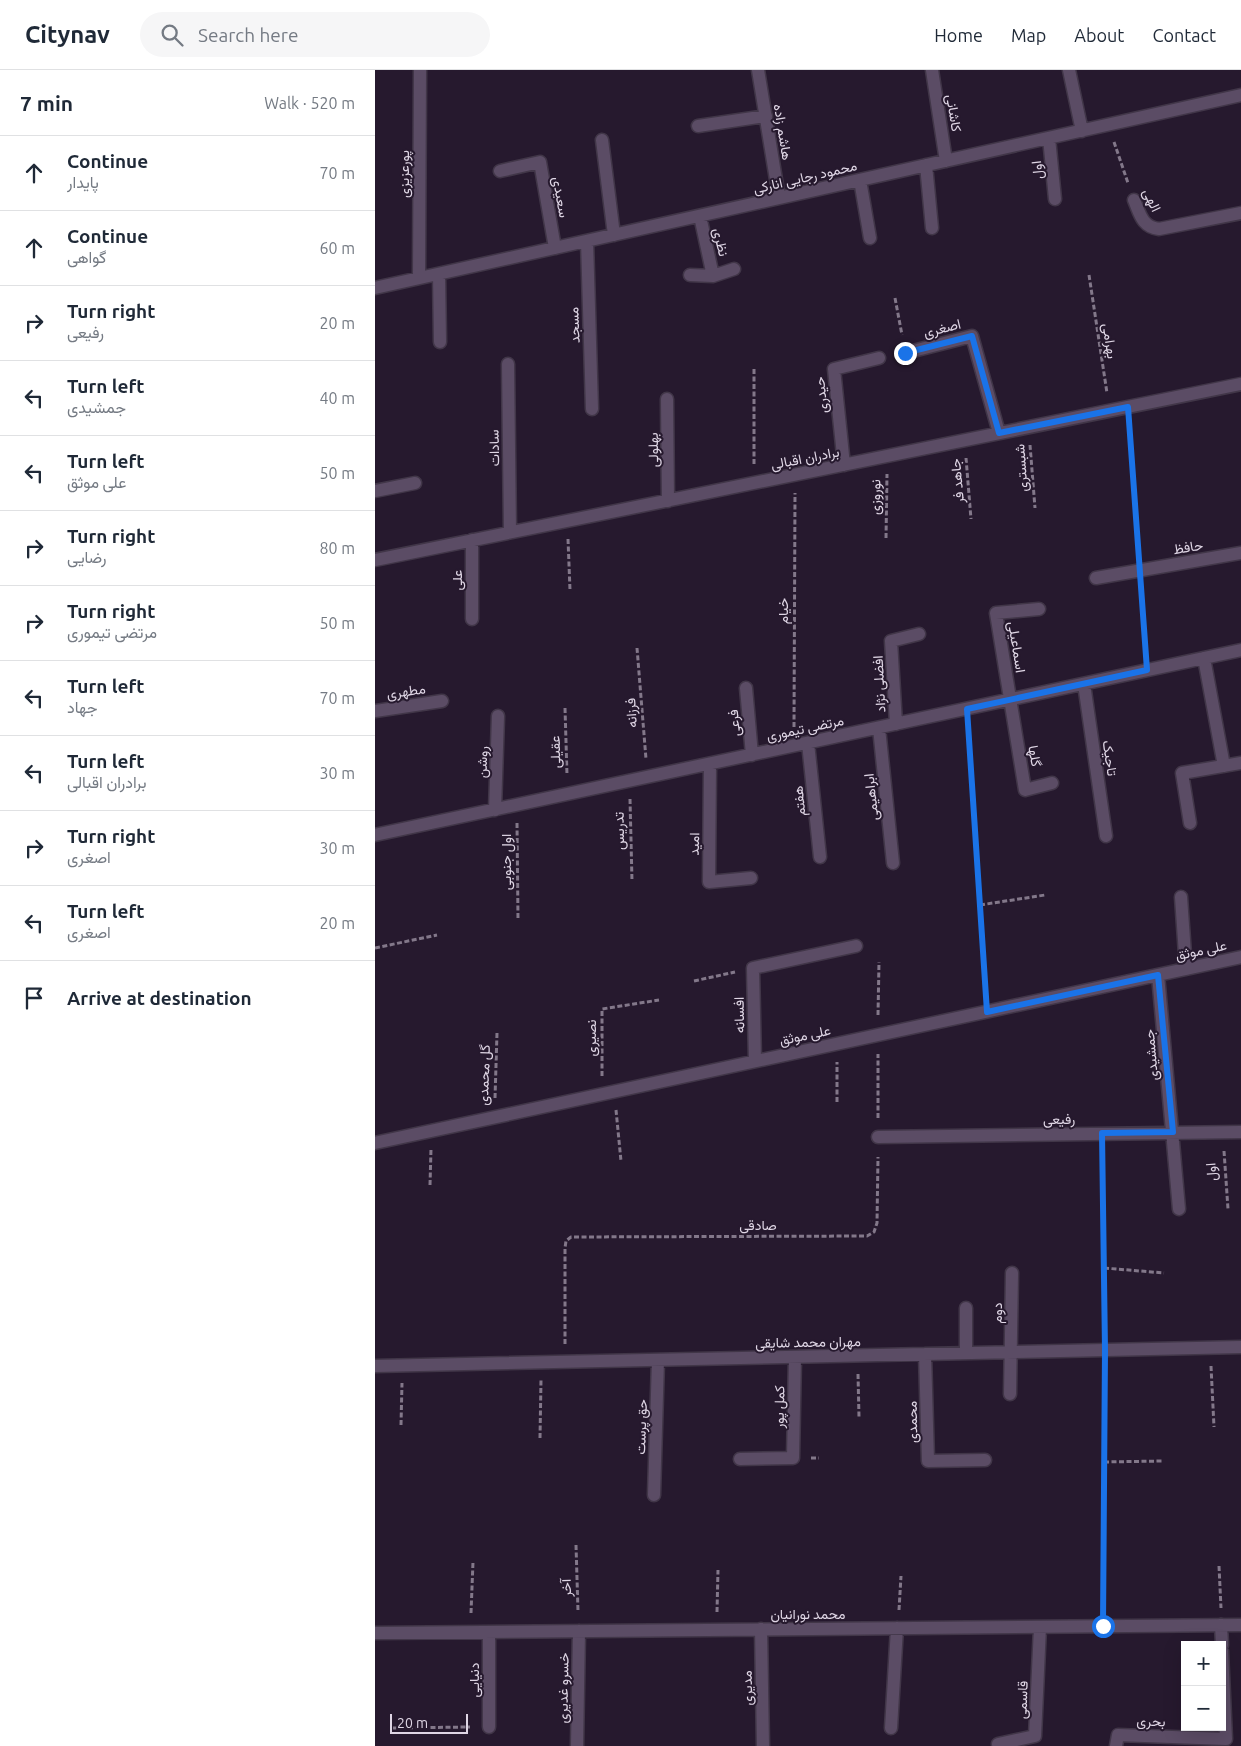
<!DOCTYPE html>
<html lang="en">
<head>
<meta charset="utf-8">
<style>
	:root { --surface:#fff; --page:#f6f6f7; --text:#1f2937; --muted:#747a83; --line:#e0e1e3 }
	body { margin:0; font-family:Ubuntu,Vazirmatn,sans-serif; background:var(--page); color:var(--text) }
	.controls { position:absolute; right:15px; bottom:15px; display:grid; overflow:hidden; border-radius:0px; box-shadow:0 5px 20px #0002 }
	.controls button { width:45px; height:45px; display:grid; place-items:center; padding:0; border:0; border-bottom:1px solid var(--line); background:var(--surface); color:var(--text); font:25px sans-serif }
	.scale { position:absolute; left:15px; bottom:12px; width:78px; box-sizing:border-box; padding-left:5px; border:2px solid #dfd6e5; border-top:0; font-size:14px; line-height:18px; white-space:nowrap; color:#dfd6e5; -webkit-text-stroke:4px #26192e; paint-order:stroke }
	.stop { position:absolute; width:15px; height:15px; margin:-11px; border:4px solid #1a73e8; border-radius:50%; background:#fff }
	.stop.end { background:#1a73e8; border-color:#fff; box-shadow:0 1px 5px #0008 }
	.list { margin:0; padding:0; list-style:none }
	h2 { display:flex; justify-content:space-between; align-items:center; height:65px; margin:0; padding:0 20px; font-size:21px }
	h2 small { font-size:16px; font-weight:400; color:var(--muted) }
	.list li { display:grid; grid-template-columns:32px 1fr auto; gap:15px; align-items:center; box-sizing:border-box; height:75px; padding:0 20px; border-top:1px solid var(--line) }
	.list b { display:block; font-size:19px; white-space:nowrap }
	.list p { margin:0; font-size:16px; white-space:nowrap; color:var(--muted) }
	.list em { font-size:16px; font-style:normal; color:var(--muted) }
	.icon { flex:none; width:28px; height:28px; fill:none; stroke:currentColor; stroke-width:2; stroke-linecap:round; stroke-linejoin:round }
	.map { position:relative; flex:none; width:866px; height:1676px; overflow:hidden }
	header { display:flex; align-items:center; gap:30px; box-sizing:border-box; height:70px; padding:0 25px; background:var(--surface); border-bottom:1px solid var(--line) }
	header strong { font-size:24px }
	nav { display:flex; gap:28px; margin-inline-start:auto; font-size:18px }
	.search { width:350px; height:45px; background:var(--page); display:flex; align-items:center; gap:12px; box-sizing:border-box; padding:0 18px; border-radius:28px; color:var(--muted); font-size:19px }
	main { display:flex }
	aside { flex:1; background:var(--surface) }
	.map>svg:first-child { display:block }
</style>
</head>
<body>
<header>
<strong>Citynav</strong>
<div class="search"><svg class="icon" aria-label="search" viewBox="0 0 24 24"><circle cx="10" cy="10" r="6"/><path d="M15 15l6 6"/></svg>Search here</div>
<nav><a>Home</a><a>Map</a><a>About</a><a>Contact</a></nav>
</header>
<main>
<aside>
<h2>7 min<small>Walk · 520 m</small></h2>
<ul class="list">
<li><svg class="icon" aria-label="ahead" viewBox="0 0 24 24"><path d="M12 20V5M6 11l6-6 6 6"/></svg><div><b>Continue</b><p>پایدار</p></div><em>70 m</em></li>
<li><svg class="icon" aria-label="ahead" viewBox="0 0 24 24"><path d="M12 20V5M6 11l6-6 6 6"/></svg><div><b>Continue</b><p>گواهی</p></div><em>60 m</em></li>
<li><svg class="icon" aria-label="right" viewBox="0 0 24 24"><path d="M7 20v-9h11M14 6l5 5-5 5"/></svg><div><b>Turn right</b><p>رفیعی</p></div><em>20 m</em></li>
<li><svg class="icon" aria-label="left" viewBox="0 0 24 24"><path d="M17 20v-9H6M10 6l-5 5 5 5"/></svg><div><b>Turn left</b><p>جمشیدی</p></div><em>40 m</em></li>
<li><svg class="icon" aria-label="left" viewBox="0 0 24 24"><path d="M17 20v-9H6M10 6l-5 5 5 5"/></svg><div><b>Turn left</b><p>علی موثق</p></div><em>50 m</em></li>
<li><svg class="icon" aria-label="right" viewBox="0 0 24 24"><path d="M7 20v-9h11M14 6l5 5-5 5"/></svg><div><b>Turn right</b><p>رضایی</p></div><em>80 m</em></li>
<li><svg class="icon" aria-label="right" viewBox="0 0 24 24"><path d="M7 20v-9h11M14 6l5 5-5 5"/></svg><div><b>Turn right</b><p>مرتضی تیموری</p></div><em>50 m</em></li>
<li><svg class="icon" aria-label="left" viewBox="0 0 24 24"><path d="M17 20v-9H6M10 6l-5 5 5 5"/></svg><div><b>Turn left</b><p>جهاد</p></div><em>70 m</em></li>
<li><svg class="icon" aria-label="left" viewBox="0 0 24 24"><path d="M17 20v-9H6M10 6l-5 5 5 5"/></svg><div><b>Turn left</b><p>برادران اقبالی</p></div><em>30 m</em></li>
<li><svg class="icon" aria-label="right" viewBox="0 0 24 24"><path d="M7 20v-9h11M14 6l5 5-5 5"/></svg><div><b>Turn right</b><p>اصغری</p></div><em>30 m</em></li>
<li><svg class="icon" aria-label="left" viewBox="0 0 24 24"><path d="M17 20v-9H6M10 6l-5 5 5 5"/></svg><div><b>Turn left</b><p>اصغری</p></div><em>20 m</em></li>
<li><svg class="icon" aria-label="arrive" viewBox="0 0 24 24"><path d="M6 21V4h12l-3 4 3 4H6"/></svg><div><b>Arrive at destination</b></div></li>
</ul>
</aside>
<div class="map">
<svg width="866" height="1676" viewBox="0 0 866 1676">
	<rect width="100%" height="100%" fill="#26192e"/>
	<g fill="none" stroke-linecap="round" stroke-linejoin="round">
		<defs>
			<path id="street" d="M383 0 404 128
				M557 0 571 91
				M694 0 707 61
				M323 56 391 46
				M674 68 680 129
				M227 70 239 165
				M551 95 557 158
				M125 101 165 92 180 178
				M485 110 495 168
				M759 130C765 144 767 157 784 159L866 143
				M325 146 338 206
				M212 171 217 339
				M64 204 65 272
				M315 205 338 206 359 199
				M44 208 45 0
				M0 218 866 25
				M530 283 597 266 624 363
				M133 294 135 462
				M292 329 293 431
				M469 395 459 299 504 288
				M0 421 40 413
				M0 490 866 314
				M721 508 866 483
				M664 539 621 543 650 720 677 713
				M97 549V470
				M829 588 849 696
				M709 614 731 766
				M371 618 377 685
				M0 641 67 631
				M521 654 516 571 544 564
				M504 658 518 793
				M433 673 445 787
				M335 694 334 812 376 808
				M120 740 123 646
				M815 753 807 703 866 693
				M0 765 866 580
				M806 827 811 899
				M783 905 804 1139
				M380 991 378 898 481 876
				M503 1067 866 1062
				M0 1073 866 887
				M591 1283V1238
				M550 1284 553 1391 610 1390
				M0 1296 866 1277
				M635 1324 637 1203
				M365 1389 418 1388 420 1287
				M279 1425 283 1290
				M846 1555 847 1575
				M386 1559 388 1676
				M0 1563 866 1555
				M114 1657V1562
				M516 1658 522 1558
				M623 1674 660 1666 665 1557
				M202 1676 204 1561
				M741 1676 743 1665 851 1669 847 1581"/>
		</defs>
		<use href="#street" stroke="#413648" stroke-width="15"/>
		<path stroke="#83788a" stroke-width="3" stroke-dasharray="5 2.5" stroke-linecap="butt" d="M739 72 753 113
			M714 205 732 323
			M520 228 527 265
			M379 299V394
			M754 355 763 481
			M655 375 660 438
			M591 388 596 449
			M511 468 512 404
			M193 469 195 520
			M766 520 770 581
			M262 578 271 689
			M190 638 192 705
			M419 657 420 423
			M593 657 610 923
			M255 729 257 811
			M142 753 143 849
			M605 835 670 825
			M0 878 62 865
			M319 911 360 902
			M503 945 504 892
			M227 1006V939L284 930
			M120 1028 122 963
			M462 1032V992
			M241 1040 246 1091
			M503 1048V984
			M728 1081 730 1263
			M849 1081 853 1139
			M55 1115 56 1079
			M729 1198 789 1203
			M190 1274V1178L191 1171 196 1167 492 1166 499 1162 502 1153 503 1087
			M836 1296 839 1357
			M483 1304 484 1347
			M26 1355 27 1313
			M165 1368 166 1310
			M436 1388H444
			M729 1392 787 1391
			M201 1475 203 1541
			M844 1496 846 1538
			M728 1538 730 1299
			M524 1540 526 1506
			M342 1542 343 1500
			M96 1543 98 1492
			M18 1658 95 1657"/>
		<use href="#street" stroke="#5b4c65" stroke-width="12"/>
	</g>
	<g fill="none" stroke-linecap="round" stroke-linejoin="round">
		<path stroke="#1a73e8" stroke-width="6" d="M530 283 597 266 624 363 753 337 772 600 592 639 612 942 783 905 798 1062 727 1063 730 1280 728 1556"/>
	</g>
	<g text-anchor="middle" stroke-width="4" stroke-linejoin="round" paint-order="stroke">
		<g font-size="14" fill="#dfd6e5" stroke="#26192e">
			<text transform="translate(579 43) rotate(81)" y="5">کاشانی</text>
			<text transform="translate(408 62) rotate(81)" y="5">هاشم زاده</text>
			<text transform="translate(662 100) rotate(-96)" y="5">اول</text>
			<text transform="translate(29 104) rotate(-90)" y="5">پورعزیزی</text>
			<text transform="translate(430 107) rotate(-13)" y="5">محمود رجایی انارکی</text>
			<text transform="translate(186 127) rotate(80)" y="5">سعیدی</text>
			<text transform="translate(777 130) rotate(65)" y="5">الهی</text>
			<text transform="translate(346 172) rotate(77)" y="5">نظری</text>
			<text transform="translate(199 255) rotate(-92)" y="5">مسجد</text>
			<text transform="translate(567 258) rotate(-14)" y="5">اصغری</text>
			<text transform="translate(735 271) rotate(82)" y="5">بهرامی</text>
			<text transform="translate(446 325) rotate(-96)" y="5">حیدری</text>
			<text transform="translate(119 378) rotate(-91)" y="5">سادات</text>
			<text transform="translate(278 380) rotate(-91)" y="5">بهلولی</text>
			<text transform="translate(430 388) rotate(-11)" y="5">برادران اقبالی</text>
			<text transform="translate(646 398) rotate(-94)" y="5">شبستری</text>
			<text transform="translate(582 411) rotate(-95)" y="5">جاهد فر</text>
			<text transform="translate(500 427) rotate(-89)" y="5">نوروزی</text>
			<text transform="translate(813 477) rotate(-9)" y="5">حافظ</text>
			<text transform="translate(82 510) rotate(-90)" y="5">علی</text>
			<text transform="translate(408 541) rotate(-90)" y="5">خیام</text>
			<text transform="translate(642 577) rotate(81)" y="5">اسماعیلی</text>
			<text transform="translate(504 614) rotate(-93)" y="5">افضلی نژاد</text>
			<text transform="translate(31 621) rotate(-8)" y="5">مطهری</text>
			<text transform="translate(256 643) rotate(-94)" y="5">فرزانه</text>
			<text transform="translate(359 653) rotate(-95)" y="5">فرعی</text>
			<text transform="translate(430 658) rotate(-12)" y="5">مرتضی تیموری</text>
			<text transform="translate(180 682) rotate(-91)" y="5">عقیلی</text>
			<text transform="translate(660 686) rotate(80)" y="5">گلها</text>
			<text transform="translate(735 688) rotate(82)" y="5">تاجیک</text>
			<text transform="translate(107 692) rotate(-88)" y="5">روشن</text>
			<text transform="translate(496 727) rotate(-96)" y="5">ابراهیمی</text>
			<text transform="translate(424 731) rotate(-96)" y="5">هفتم</text>
			<text transform="translate(244 761) rotate(-91)" y="5">تدریس</text>
			<text transform="translate(319 774) rotate(-89)" y="5">امید</text>
			<text transform="translate(131 792) rotate(-90)" y="5">اول جنوبی</text>
			<text transform="translate(826 880) rotate(-12)" y="5">علی موثق</text>
			<text transform="translate(364 945) rotate(-91)" y="5">افسانه</text>
			<text transform="translate(430 965) rotate(-12)" y="5">علی موثق</text>
			<text transform="translate(216 968) rotate(-90)" y="5">نصیری</text>
			<text transform="translate(776 985) rotate(-95)" y="5">جمشیدی</text>
			<text transform="translate(109 1005) rotate(-88)" y="5">گل محمدی</text>
			<text transform="translate(684 1049) rotate(-1)" y="5">رفیعی</text>
			<text transform="translate(836 1102) rotate(-94)" y="5">اول</text>
			<text x="383" y="1160">صادقی</text>
			<text transform="translate(622 1243) rotate(-89)" y="5">دوم</text>
			<text transform="translate(433 1272) rotate(-1)" y="5">مهران محمد شایقی</text>
			<text transform="translate(404 1337) rotate(-89)" y="5">کمل پور</text>
			<text transform="translate(537 1352) rotate(-91)" y="5">محمدی</text>
			<text transform="translate(266 1357) rotate(-88)" y="5">حق پرست</text>
			<text transform="translate(191 1518) rotate(-92)" y="5">آخر</text>
			<text x="433" y="1549">محمد نورانیان</text>
			<text transform="translate(99 1610) rotate(-90)" y="5">دنیایی</text>
			<text transform="translate(188 1618) rotate(-89)" y="5">خسرو غدیری</text>
			<text transform="translate(372 1618) rotate(-91)" y="5">مدیری</text>
			<text transform="translate(647 1630) rotate(-88)" y="5">قاسمی</text>
			<text transform="translate(776 1651) rotate(2)" y="5">بحری</text>
		</g>
	</g>
</svg>
<div class="controls">
<button>+</button>
<button>−</button>
</div>
<div class="scale">20 m</div>
<div class="stop" style="left:728px;top:1556px"></div>
<div class="stop end" style="left:530px;top:283px"></div>
</div>
</main>
</body>
</html>
